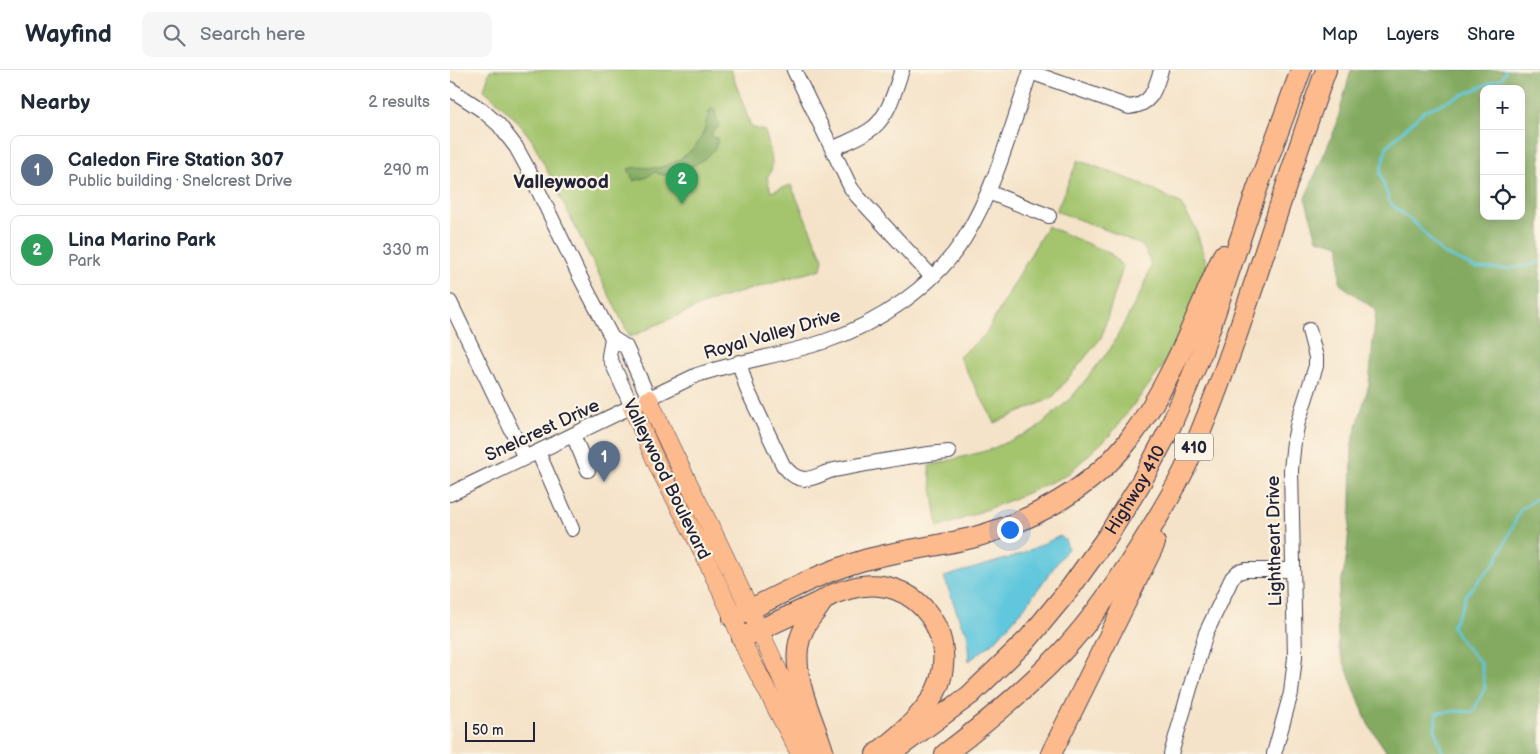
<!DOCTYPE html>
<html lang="en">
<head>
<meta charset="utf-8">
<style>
	:root { --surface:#fff; --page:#f6f6f7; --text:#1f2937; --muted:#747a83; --line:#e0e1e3; --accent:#d1495b }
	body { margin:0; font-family:"Balsamiq Sans",sans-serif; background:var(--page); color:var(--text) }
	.controls { position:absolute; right:15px; top:15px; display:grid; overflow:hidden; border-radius:10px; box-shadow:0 2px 12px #0003 }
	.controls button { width:45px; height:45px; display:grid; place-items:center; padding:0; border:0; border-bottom:1px solid var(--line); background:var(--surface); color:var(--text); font:25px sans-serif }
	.scale { position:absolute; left:15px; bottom:12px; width:70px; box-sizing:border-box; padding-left:5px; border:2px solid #22223b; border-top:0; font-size:14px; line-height:18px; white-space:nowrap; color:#22223b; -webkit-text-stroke:4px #fcf5e5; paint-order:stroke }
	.you { position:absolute; left:559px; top:459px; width:18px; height:18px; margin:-12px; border:4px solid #fff; border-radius:50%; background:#1a73e8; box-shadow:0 0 0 8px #1a73e833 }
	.badge { display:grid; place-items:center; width:32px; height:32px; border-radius:50%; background:var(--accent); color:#fff; font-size:16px; font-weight:700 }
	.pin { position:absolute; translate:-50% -41px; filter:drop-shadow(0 1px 2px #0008) }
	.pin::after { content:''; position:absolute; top:26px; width:18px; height:15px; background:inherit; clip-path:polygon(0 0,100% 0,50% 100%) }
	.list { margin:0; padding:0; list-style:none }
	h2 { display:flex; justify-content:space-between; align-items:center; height:65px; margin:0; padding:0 20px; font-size:21px }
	h2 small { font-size:16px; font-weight:400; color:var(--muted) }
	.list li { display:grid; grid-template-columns:32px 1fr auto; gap:15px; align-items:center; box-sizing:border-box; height:70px; margin:0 10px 10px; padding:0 10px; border:1px solid var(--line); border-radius:10px }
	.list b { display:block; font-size:19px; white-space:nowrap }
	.list p { margin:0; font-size:16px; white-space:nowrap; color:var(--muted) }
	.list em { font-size:16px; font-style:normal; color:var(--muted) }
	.icon { flex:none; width:28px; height:28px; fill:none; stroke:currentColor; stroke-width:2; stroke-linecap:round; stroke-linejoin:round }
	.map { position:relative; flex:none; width:1090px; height:684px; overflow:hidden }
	header { display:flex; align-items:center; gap:30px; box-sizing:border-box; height:70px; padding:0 25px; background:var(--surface); border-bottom:1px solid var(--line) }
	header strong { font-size:24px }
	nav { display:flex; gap:28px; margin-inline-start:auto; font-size:18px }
	.search { width:350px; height:45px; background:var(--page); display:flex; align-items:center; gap:12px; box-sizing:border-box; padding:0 18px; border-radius:10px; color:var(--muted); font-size:19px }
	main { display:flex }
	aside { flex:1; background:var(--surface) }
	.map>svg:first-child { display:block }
</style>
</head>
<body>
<header>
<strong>Wayfind</strong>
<div class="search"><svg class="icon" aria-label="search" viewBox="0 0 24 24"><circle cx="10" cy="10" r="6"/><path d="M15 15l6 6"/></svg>Search here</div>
<nav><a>Map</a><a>Layers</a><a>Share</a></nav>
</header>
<main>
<aside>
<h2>Nearby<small>2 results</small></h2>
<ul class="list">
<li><span class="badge" style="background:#5c6f8a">1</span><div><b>Caledon Fire Station 307</b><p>Public building · Snelcrest Drive</p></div><em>290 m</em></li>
<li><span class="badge" style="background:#2e9e5b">2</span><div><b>Lina Marino Park</b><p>Park</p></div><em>330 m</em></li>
</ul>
</aside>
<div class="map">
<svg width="1090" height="684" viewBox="0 0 1090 684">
	<rect width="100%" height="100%" fill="#fcf5e5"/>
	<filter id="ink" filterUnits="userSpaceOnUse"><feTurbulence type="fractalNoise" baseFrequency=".02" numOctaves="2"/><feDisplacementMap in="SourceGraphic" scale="10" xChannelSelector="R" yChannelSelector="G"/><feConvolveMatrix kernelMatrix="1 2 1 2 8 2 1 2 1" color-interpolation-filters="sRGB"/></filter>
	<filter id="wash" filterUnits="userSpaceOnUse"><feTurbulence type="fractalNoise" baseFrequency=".0096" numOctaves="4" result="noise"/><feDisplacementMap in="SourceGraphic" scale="20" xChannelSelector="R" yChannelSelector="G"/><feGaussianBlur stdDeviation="1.12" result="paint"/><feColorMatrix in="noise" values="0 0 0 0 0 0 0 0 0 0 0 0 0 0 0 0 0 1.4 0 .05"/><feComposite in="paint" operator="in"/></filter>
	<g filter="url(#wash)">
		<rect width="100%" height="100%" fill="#f5e3c9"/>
		<path fill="#a4c56e" stroke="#637454" d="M40 0H281L301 57 315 61C318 75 328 96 317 107L321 122 341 115 373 189 371 199 267 229 215 251 180 267 83 72C69 51 53 36 34 20Z
			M628 90 692 114 730 133 745 157 757 195 745 234 712 298 661 364 617 405 561 430 488 458 479 396 539 380 586 359 621 328 661 278 693 218 701 196 696 181 691 175 659 161 606 141Z
			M597 156 661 184 673 197 651 268 602 328 545 353 509 287 535 265Z"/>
		<path fill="#83aa61" stroke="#52664e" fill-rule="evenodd" d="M901 0H1090V684H938L918 654 889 579 886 536 896 491 901 438 902 373 919 314 926 240 890 214V175L867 169 855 128 885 59ZM1034 19H1071V146H1034Z
			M262 37 264 39 269 55 268 58 264 59 261 64 263 68H267C271 85 234 101 220 105 215 106 209 104 205 102L195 108 184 111 178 99C187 96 195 98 205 98 222 97 244 82 252 66 256 57 257 43 262 37Z"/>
		<path fill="#60c7dd" stroke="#41748c" d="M610 466 615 470 618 478 574 538 545 571 519 591 517 562 512 556 494 507 569 485Z"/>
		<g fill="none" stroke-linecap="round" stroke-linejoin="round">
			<path stroke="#60c7dd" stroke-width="2.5" d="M1056 0 1052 8 974 41 937 76 930 103 940 133 967 155 992 183 1026 198 1057 199 1086 194 1090 192
				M993 684 985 660 987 643 1008 641 1023 642 1035 618 1031 593 1012 572 1002 556 1012 537 1016 525 1047 490 1071 439 1090 426"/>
		</g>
	</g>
	<g filter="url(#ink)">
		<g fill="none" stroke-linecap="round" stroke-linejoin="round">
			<defs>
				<path id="minor" d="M344 0 401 118 407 126 482 207
					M580 2 679 37C702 35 705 19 711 0
					M0 19 32 40 49 55 66 77 78 99 129 205 162 268 176 277 199 329
					M382 79C396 72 412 67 424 57 440 43 445 19 452 0
					M538 122 599 146
					M0 232 75 388
					M162 268 159 286 182 337
					M289 292 297 319 333 395C339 402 345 409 355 409 365 409 374 402 384 400 422 393 460 385 499 382
					M123 365 138 400
					M88 382 122 459
					M0 424 247 305C289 291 334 285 376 271 429 253 483 217 514 169 545 119 562 56 581 0
					M721 684 756 563 782 508 788 502 796 500H843
					M824 684 841 623 845 587 841 400 844 371 848 352 866 296V287L859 260"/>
				<path id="major" d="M199 329C218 375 241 418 263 462 298 534 331 607 364 679
					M182 337 209 398 248 472 279 538 297 582 350 684"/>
				<g id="highway">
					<path d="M283 548C325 527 366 504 411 491 448 480 487 477 525 467 582 451 642 418 679 370 721 314 745 248 773 185"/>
					<path d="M292 568 369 532"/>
					<path d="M374 684C364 649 344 616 348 578 350 564 357 551 366 541 369 537 372 532 375 529 381 524 392 521 399 519 467 498 519 574 480 631 465 653 446 668 426 684"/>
					<path id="s1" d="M440 684 520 625 578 569 621 517 657 467 689 416 719 360 752 282 807 119 851 0"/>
					<path d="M495 684C536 653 574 621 610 584 646 546 675 502 702 457 714 437 727 416 737 394 793 266 828 130 876 0"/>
					<path d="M601 684 705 473"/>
				</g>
			</defs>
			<use href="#minor" stroke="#423f50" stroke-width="16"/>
			<use href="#major" stroke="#423f50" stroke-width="19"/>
			<use href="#highway" stroke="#423f50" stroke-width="22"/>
			<use href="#minor" stroke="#fff" stroke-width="14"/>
			<use href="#major" stroke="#fcba8d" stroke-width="18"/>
			<use href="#highway" stroke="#fcba8d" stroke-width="20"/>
		</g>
	</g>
	<g text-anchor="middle" stroke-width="4.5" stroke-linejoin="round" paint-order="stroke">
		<rect fill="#fcf5e5" stroke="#63616e" stroke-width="1" x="725" y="363.5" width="38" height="27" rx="4"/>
		<g font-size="16" font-weight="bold" fill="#22223b">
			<text x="744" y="383">410</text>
		</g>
		<g font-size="18" fill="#22223b" stroke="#fcf5e5">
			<text transform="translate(322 264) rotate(-16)" y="6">Royal Valley Drive</text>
			<text transform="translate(92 360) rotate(-25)" y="6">Snelcrest Drive</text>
			<text transform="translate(217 409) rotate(64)" y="6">Valleywood Boulevard</text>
			<text dy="6" stroke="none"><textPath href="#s1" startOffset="364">Highway 410</textPath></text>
			<text transform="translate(824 471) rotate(-91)" y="6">Lightheart Drive</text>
		</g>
		<g font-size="19" font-weight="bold" fill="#22223b" stroke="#fcf5e5">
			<text x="111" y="118">Valleywood</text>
		</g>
	</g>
</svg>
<div class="controls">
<button>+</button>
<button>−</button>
<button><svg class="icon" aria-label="locate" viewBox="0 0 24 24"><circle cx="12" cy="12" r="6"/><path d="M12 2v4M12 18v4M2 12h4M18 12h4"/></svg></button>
</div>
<div class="scale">50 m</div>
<div class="you"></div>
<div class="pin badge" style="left:154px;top:412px;background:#5c6f8a">1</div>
<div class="pin badge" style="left:232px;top:134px;background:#2e9e5b">2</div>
</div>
</main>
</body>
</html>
